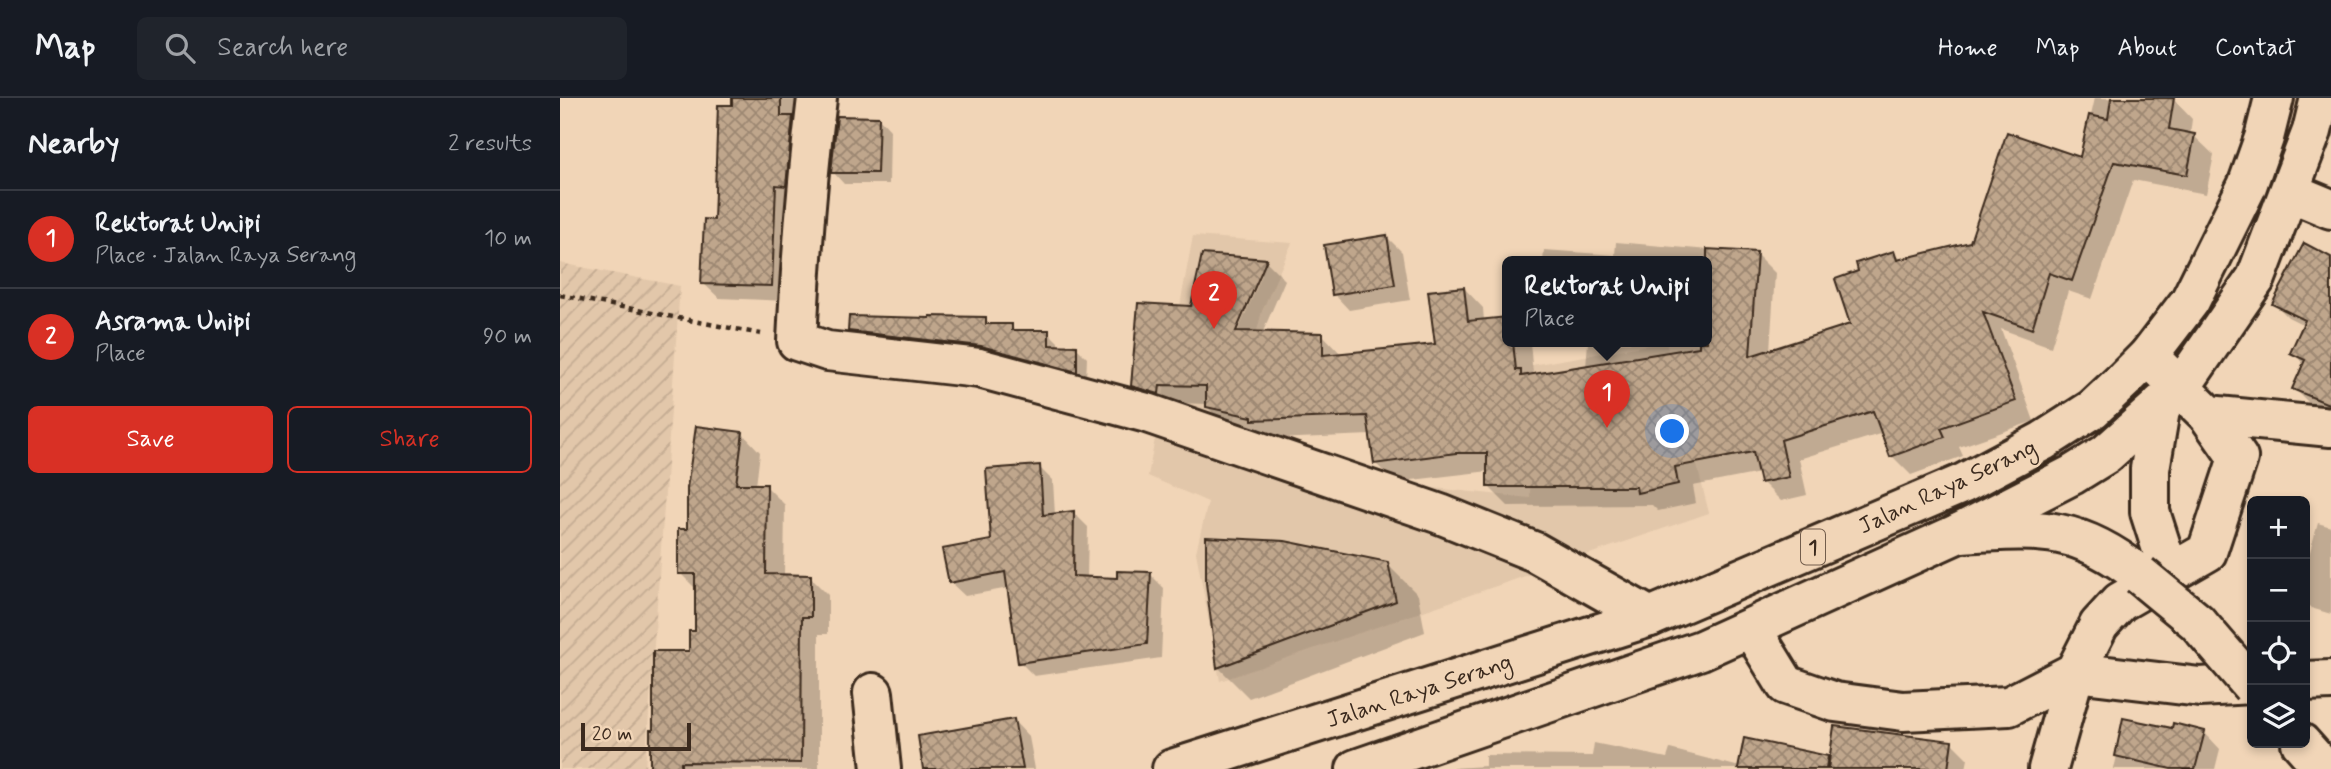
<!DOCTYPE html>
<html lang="en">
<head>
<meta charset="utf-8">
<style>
	:root { --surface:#171b24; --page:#20242c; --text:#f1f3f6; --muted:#9ea1a6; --line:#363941; --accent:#d93025 }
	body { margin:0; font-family:Mynerve,sans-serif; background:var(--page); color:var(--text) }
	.controls { position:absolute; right:21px; bottom:21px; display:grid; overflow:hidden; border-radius:10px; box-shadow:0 4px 10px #0003 }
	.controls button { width:63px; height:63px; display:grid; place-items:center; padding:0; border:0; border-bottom:2px solid var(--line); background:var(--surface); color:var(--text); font:35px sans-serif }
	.scale { position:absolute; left:21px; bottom:18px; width:110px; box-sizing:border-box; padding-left:7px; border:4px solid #3b2a1e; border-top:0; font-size:19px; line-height:24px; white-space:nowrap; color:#3b2a1e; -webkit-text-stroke:5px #f1d5b7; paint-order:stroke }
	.you { position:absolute; left:1113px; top:334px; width:24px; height:24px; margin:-18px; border:5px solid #fff; border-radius:50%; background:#1a73e8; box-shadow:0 0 0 10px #1a73e833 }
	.badge { display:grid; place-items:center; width:46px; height:46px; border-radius:50%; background:var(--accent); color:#fff; font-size:23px; font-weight:700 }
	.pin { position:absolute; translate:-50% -58px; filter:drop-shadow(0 2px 4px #0008) }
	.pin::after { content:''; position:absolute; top:37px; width:24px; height:21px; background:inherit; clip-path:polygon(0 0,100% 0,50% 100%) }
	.popup { position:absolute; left:942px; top:158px; width:210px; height:91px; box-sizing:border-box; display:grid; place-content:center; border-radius:10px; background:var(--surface); filter:drop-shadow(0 2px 5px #0005); font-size:23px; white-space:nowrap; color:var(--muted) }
	.popup b { font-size:26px; color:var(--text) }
	.popup::after { content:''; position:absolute; left:50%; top:100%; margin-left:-14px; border:14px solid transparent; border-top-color:var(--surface) }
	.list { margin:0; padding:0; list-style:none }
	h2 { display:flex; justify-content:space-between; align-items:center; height:91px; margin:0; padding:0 28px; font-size:30px }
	h2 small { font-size:23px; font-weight:400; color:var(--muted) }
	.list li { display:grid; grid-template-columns:46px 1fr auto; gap:21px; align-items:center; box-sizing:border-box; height:98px; padding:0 28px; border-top:2px solid var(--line) }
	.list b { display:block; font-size:26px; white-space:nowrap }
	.list p { margin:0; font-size:23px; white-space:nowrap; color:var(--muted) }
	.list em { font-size:23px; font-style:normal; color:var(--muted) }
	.actions { display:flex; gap:14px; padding:21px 28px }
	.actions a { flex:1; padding:16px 0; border:2px solid var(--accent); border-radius:10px; text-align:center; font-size:24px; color:var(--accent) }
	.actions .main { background:var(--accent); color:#fff }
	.icon { flex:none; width:38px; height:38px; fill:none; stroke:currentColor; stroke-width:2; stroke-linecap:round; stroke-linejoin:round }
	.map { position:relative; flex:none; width:1771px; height:671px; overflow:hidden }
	header { display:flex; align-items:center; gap:42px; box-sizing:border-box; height:98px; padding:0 35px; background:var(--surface); border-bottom:2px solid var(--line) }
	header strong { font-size:33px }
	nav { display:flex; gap:38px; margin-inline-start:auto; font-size:24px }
	.search { width:490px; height:63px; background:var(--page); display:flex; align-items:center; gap:18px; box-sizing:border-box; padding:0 24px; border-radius:10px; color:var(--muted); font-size:26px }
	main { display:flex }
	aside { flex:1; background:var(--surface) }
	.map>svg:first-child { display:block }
</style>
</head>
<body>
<header>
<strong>Map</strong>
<div class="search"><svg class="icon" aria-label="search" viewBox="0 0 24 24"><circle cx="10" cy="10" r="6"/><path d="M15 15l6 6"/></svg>Search here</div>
<nav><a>Home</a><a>Map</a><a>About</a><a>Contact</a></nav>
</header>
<main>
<aside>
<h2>Nearby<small>2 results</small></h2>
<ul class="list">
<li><span class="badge">1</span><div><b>Rektorat Unipi</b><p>Place · Jalan Raya Serang</p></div><em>10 m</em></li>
<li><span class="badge">2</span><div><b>Asrama Unipi</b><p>Place</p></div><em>90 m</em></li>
</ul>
<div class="actions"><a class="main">Save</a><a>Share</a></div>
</aside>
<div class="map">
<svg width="1771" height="671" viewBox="0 0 1771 671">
	<defs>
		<pattern id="industrial-furrows" width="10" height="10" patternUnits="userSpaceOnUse" patternTransform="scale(1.75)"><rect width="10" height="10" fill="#e2c7aa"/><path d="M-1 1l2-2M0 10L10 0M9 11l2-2" fill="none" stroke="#c3ab92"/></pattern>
		<pattern id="building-cross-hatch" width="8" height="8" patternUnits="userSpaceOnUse" patternTransform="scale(1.75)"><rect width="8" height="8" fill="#bfa68c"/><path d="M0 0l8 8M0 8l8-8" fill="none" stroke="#9c8772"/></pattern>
	</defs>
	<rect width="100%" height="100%" fill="#f1d5b7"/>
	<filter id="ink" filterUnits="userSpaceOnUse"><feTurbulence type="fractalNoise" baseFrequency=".0143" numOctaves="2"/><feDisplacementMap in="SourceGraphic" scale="14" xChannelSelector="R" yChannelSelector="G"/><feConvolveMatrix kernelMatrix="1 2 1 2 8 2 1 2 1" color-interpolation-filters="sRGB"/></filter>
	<g filter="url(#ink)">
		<path fill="#e2c7aa" d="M633 138 732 145 702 213 674 325 806 383 970 400 972 267 1106 244 1149 415 660 583 636 454 648 404 588 378Z"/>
		<path fill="url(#industrial-furrows)" d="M0 165 120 188 85 671H0Z"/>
		<path fill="#0003" fill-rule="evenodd" d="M173 0H236L227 203 159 200 143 185 156 123Z
			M1535 0 1613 1 1632 21 1630 37 1634 38 1654 57 1646 96 1573 82 1532 201 1508 193 1491 249 1441 231 1474 323 1399 349 1403 358 1351 377 1332 358 1323 335 1239 361 1247 397 1221 403 1202 384 1200 375 1133 388 1136 405 1098 413 1092 407 948 408 929 389V373L835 384 815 365 811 337 713 341 709 337 667 328 647 309V306L618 305V314L593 307 573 288 632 210 706 163 725 182 702 236H762L781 256 877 248 904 190 923 210 924 223 947 220V244H970L973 277 1026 269 1028 244H1147V164H983L984 152 1055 157 1056 144 1196 156 1215 175 1210 253 1293 227 1300 174 1333 155 1342 163 1411 146 1521 61ZM698 177H702L674 242 671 241Z
			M319 20 330 32 329 86H284L273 74Z
			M827 139 842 154 850 202 789 212 774 196Z
			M1771 161V314L1748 304 1734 290 1745 267 1733 255 1744 227 1728 219 1714 205Z
			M425 221 433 228H451L457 234H488L498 244V249L517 250 527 260 526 283 301 243 290 233Z
			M182 335 200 354 196 388H206L225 407 224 478 250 479 268 497V536H259V671H91L94 633 130 555 136 535V491L120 475 128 433Z
			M479 369 493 383 495 417 514 415 528 429 527 481 558 482 590 476 604 490 601 560 474 578 460 564 449 490 405 498 390 484 433 443Z
			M1758 425 1771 429V516L1751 510 1745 504V471Z
			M827 466 858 497 865 534 689 600 658 569Z
			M1565 622 1613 633 1644 634 1660 651 1655 671H1554Z
			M454 623 469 639 475 671H365Z
			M1186 642 1271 660 1391 644 1408 661 1406 671H876L925 668V657L1032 658 1034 645 1107 660 1110 651 1180 669Z"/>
		<path fill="url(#building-cross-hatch)" stroke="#3b2a1e" stroke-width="2" d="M172 0H221V18H233L226 88 216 87 212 188 141 186 144 121 154 122 158 7H172Z
			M1551 0H1614L1609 31 1635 36 1627 77 1554 64 1512 183 1489 175 1472 231 1423 214 1456 303 1381 330 1385 339 1330 359 1313 313 1221 342 1229 379 1200 385 1193 354 1115 369 1118 386 1077 395 1076 389H927V355H896L814 366 807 318 692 322V319L646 309V288L600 287 599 296 571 288 578 205 631 208 642 156 707 161 676 233 763 235V257L875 246 868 193 904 189 908 223 947 219V244H953L956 272H961V278L1139 249V244H1147V151L1197 154 1190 258 1290 226 1275 181 1298 173 1296 165 1334 153 1337 162 1410 144 1447 34 1520 59 1529 17 1548 21Z
			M277 18 319 19 317 75H271Z
			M827 137 835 187 772 197 764 147Z
			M1744 145 1771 159V307L1732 291 1745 262 1730 255 1745 222 1712 206Z
			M289 218 370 220V218L426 219V226H452V232H489V247L517 248V274L421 248 288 233Z
			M136 328 183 334 176 386H207L206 476 251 477V519H242L241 665 121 664V671H90V632H93V553H129V533H135V476H118V431H127V390Z
			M480 367 483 417 514 413 513 478 557 480V473L591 474 587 546 458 565 445 474 389 485 382 451 431 442 426 371Z
			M646 439 725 443 828 464 836 503 657 570 646 485Z
			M1563 620 1612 630 1613 625 1645 633 1635 671H1611L1555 658Z
			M454 621 463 671H363L358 638Z
			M1274 628 1392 643 1388 671H1268Z
			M1184 640 1268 658 1266 671H1178Z"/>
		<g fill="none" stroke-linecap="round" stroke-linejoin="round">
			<defs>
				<path id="minor" d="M257 0C247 81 241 162 237 243L267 253 419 270 587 315 880 416 975 454 1090 519
					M1730 94 1771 111
					M1588 258 1648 317 1771 329
					M1601 306 1590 371V414L1605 461
					M1399 435C1476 431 1515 425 1580 477
					M1191 530 1226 587 1275 604 1343 613 1449 608 1515 574 1640 589 1692 586
					M1745 583 1771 582
					M313 595 321 671
					M1741 645 1764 671
					M1488 671 1515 574 1539 527 1560 504 1647 454 1678 360 1648 317"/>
				<path id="highway" d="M612 671 1090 519 1404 385 1483 343 1533 311 1565 281 1588 258 1630 203 1687 88 1704 40 1714 0
					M796 671 1141 552 1399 435 1512 377 1546 356 1621 289 1696 180 1752 33 1760 0"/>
			</defs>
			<use href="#minor" stroke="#3b2a1e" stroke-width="44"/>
			<use href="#highway" stroke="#3b2a1e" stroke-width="44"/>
			<path stroke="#3b2a1e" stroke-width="4.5" stroke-dasharray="5 5" stroke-linecap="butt" d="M0 197 201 236"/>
			<use href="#minor" stroke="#f1d5b7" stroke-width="38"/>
			<use href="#highway" stroke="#f1d5b7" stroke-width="38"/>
			<defs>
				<path id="minor-bridge" d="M1580 477 1637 524 1692 588"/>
			</defs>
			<use href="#minor-bridge" stroke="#3b2a1e" stroke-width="44" stroke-linecap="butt"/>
			<use href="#minor-bridge" stroke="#f1d5b7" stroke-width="38"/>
		</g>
	</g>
	<g text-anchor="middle" stroke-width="5" stroke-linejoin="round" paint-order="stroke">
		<rect fill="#f1d5b7" stroke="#725d4c" stroke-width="2" x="1241" y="431.5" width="24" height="35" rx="5"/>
		<g font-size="21" font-weight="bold" fill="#3b2a1e">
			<text x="1253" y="456">1</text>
		</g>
		<g font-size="23" fill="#3b2a1e" stroke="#f1d5b7">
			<text transform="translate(1387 388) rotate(-25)" y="8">Jalan Raya Serang</text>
			<text transform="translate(859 592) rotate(-18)" y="8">Jalan Raya Serang</text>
		</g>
	</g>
</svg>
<div class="controls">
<button>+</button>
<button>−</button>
<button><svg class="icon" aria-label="locate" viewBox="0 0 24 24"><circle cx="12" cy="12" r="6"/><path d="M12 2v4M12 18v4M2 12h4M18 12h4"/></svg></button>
<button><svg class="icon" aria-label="layers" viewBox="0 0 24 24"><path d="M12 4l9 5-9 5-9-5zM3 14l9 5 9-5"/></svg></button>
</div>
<div class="scale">20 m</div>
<div class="you"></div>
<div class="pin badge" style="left:1047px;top:330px">1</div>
<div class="popup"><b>Rektorat Unipi</b>Place</div>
<div class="pin badge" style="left:654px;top:231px">2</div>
</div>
</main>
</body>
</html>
